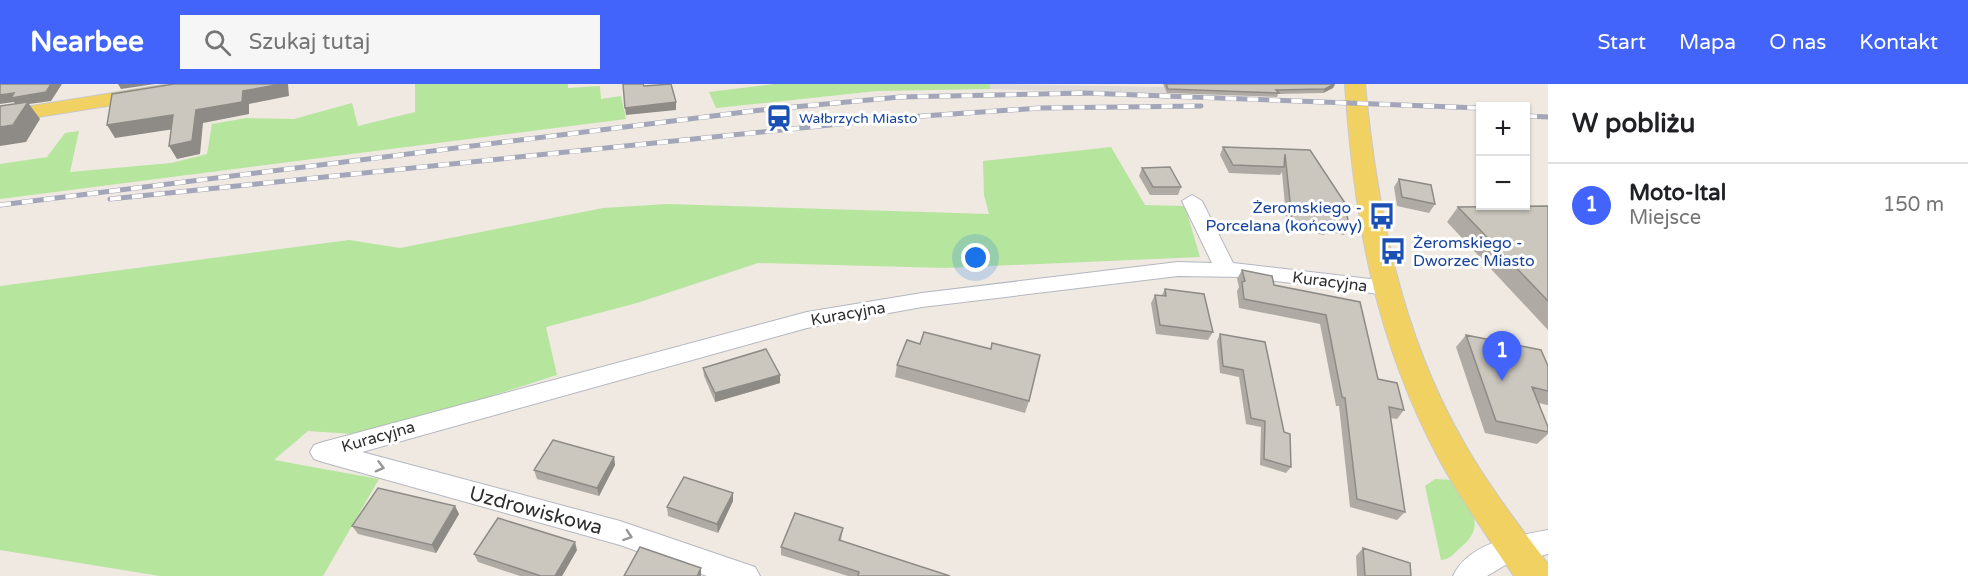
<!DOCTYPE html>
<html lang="pl">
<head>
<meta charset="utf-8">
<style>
	:root { --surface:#fff; --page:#f6f6f6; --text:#202124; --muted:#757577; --line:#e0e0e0; --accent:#4264fb }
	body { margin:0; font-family:"Varela Round",sans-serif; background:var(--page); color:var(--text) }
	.controls { position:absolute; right:18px; top:18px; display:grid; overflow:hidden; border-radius:0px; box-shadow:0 2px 4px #0004 }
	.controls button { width:54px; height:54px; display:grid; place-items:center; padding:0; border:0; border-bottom:2px solid var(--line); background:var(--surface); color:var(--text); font:30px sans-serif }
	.you { position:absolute; left:976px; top:174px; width:21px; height:21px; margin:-15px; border:4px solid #fff; border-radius:50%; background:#1a73e8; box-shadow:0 0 0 9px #1a73e833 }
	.badge { display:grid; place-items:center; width:39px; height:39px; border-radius:50%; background:var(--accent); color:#fff; font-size:20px; font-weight:700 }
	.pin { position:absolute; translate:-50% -50px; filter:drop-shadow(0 2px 3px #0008) }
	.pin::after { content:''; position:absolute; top:32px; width:21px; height:18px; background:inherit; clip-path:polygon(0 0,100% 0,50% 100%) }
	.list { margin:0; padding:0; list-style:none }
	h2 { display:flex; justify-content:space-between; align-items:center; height:78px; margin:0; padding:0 24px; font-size:26px }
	h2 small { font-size:20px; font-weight:400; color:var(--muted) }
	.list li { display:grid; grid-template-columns:39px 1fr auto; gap:18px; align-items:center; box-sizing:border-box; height:84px; padding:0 24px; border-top:2px solid var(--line) }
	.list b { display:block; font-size:22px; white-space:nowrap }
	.list p { margin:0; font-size:20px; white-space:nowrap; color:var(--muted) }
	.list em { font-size:20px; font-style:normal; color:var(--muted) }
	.icon { flex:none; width:33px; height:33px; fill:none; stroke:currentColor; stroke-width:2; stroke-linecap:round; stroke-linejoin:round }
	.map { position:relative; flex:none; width:1548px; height:492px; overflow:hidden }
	header { display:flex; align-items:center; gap:36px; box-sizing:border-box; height:84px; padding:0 30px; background:var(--accent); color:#fff }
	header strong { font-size:28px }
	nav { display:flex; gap:33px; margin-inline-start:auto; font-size:21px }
	.search { width:420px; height:54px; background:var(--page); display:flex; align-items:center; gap:15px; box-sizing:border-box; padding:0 21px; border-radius:0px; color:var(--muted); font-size:22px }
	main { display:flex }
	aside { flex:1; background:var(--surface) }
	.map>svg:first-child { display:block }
</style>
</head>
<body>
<header>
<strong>Nearbee</strong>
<div class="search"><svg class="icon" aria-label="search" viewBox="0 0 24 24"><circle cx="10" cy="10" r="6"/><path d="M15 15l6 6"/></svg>Szukaj tutaj</div>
<nav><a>Start</a><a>Mapa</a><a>O nas</a><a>Kontakt</a></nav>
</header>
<main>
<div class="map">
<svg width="1548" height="492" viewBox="0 0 1548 492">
	<rect width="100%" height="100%" fill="#efe9e1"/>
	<path fill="#b6e59e" d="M415 0H568V4L600 2 601 15 621 12 626 35 0 115V80L47 73 65 49 79 47 70 88 171 79 207 70 212 40 246 34 294 35 352 19 358 42 415 28Z
		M774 0H990V5L877 7 716 24 709 8Z
		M1111 63 1145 121 1185 122 1200 173 945 184 758 179 637 219 546 243 557 291 369 351 308 347 274 376 379 395 323 492H160L0 466V202L349 156 400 164 603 124 667 120 989 130 984 111 983 77Z
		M1435 395 1453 396C1469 423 1489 440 1460 464 1453 470 1451 475 1441 476L1425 402Z"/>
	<path fill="#dfdcd8" d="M990 0 1165 3 1168 10 990 5Z"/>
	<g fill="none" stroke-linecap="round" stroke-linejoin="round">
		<defs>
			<path id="minor" d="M1192 111 1202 117 1233 179 1387 197 1395 199 1398 204 1395 209 1387 211 1244 193 1178 192 922 223 807 244 362 368 620 437 755 483 760 492H707L620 461 323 378 314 375 310 368 314 361 323 358 807 228 922 209 1178 178 1212 179 1182 117Z
				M1548 446V470L1507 480 1487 492H1453C1469 458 1515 452 1548 446Z"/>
			<path id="major" d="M169 0H218L215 4 208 6 0 39V27Z
				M1345 0H1365C1377 124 1400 247 1463 357 1487 400 1518 440 1548 480V492H1514C1488 454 1462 417 1440 377 1375 256 1354 136 1345 0Z"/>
		</defs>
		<use href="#minor" stroke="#b4b7c1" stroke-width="2"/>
		<use href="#major" stroke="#c9c9c9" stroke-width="2"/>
		<use href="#minor" fill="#fff" fill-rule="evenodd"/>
		<use href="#major" fill="#f2d163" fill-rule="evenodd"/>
		<defs>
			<path id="rail" d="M1526 32 1548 33
				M110 115 908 33 1040 24 1201 22
				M0 121 761 26 900 13 1085 9 1480 24"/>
		</defs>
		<use href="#rail" stroke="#a3a6b8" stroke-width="5"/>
		<use href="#rail" stroke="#fff" stroke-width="4" stroke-dasharray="11" stroke-linecap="butt"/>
	</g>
	<path fill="#afaba4" d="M1163 0H1335L1333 4 1323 9 1278 10 1277 13 1167 9Z
		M1223 63 1310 66 1349 143 1344 151 1326 147 1324 151 1287 144 1282 88 1280 91 1229 89 1220 71Z
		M1142 84 1181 103 1178 111H1150L1139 92Z
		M1399 95 1435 120 1429 129 1397 122 1394 103Z
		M1548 122V246L1447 138 1458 123Z
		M1242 186 1274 201 1360 218 1378 295 1404 326 1397 335 1390 334 1405 428 1397 436 1350 423 1339 322H1336L1320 240 1239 224 1237 207 1239 203 1237 195Z
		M1165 205 1213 248 1208 256 1156 250 1151 219 1155 211H1162Z
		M1220 250 1265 258 1291 383 1286 389 1260 381 1261 343 1246 340 1239 293 1220 289 1217 257Z
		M1466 251 1548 282V321H1547L1539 319 1548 350 1537 360 1485 349 1456 263Z
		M897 281 1029 317 1025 329 895 293Z
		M703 284 780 299 715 318 704 292Z
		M614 373 615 381 599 412 537 395 534 386Z
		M733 417 718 449 668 432 667 423Z
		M455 422 459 430 436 469 358 450 352 442Z
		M843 444 841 457 950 492H848L781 471V463Z
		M1363 464 1411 492H1357L1356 472Z
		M577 466 562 492H520L478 478 474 470Z"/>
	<path fill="#8e8b86" d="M51 0H62L51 17 29 20 40 35 26 58 0 62V43L16 22 14 18 0 20V11L14 9Z
		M118 0H155L121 5Z
		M282 0H288L289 12 249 20V30L203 39 200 70 177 75 169 62 196 26 243 7Z
		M1335 0 1333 4 1323 9 1325 5Z
		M676 18V26L626 31 625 24Z
		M173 31 181 44 115 54 107 41Z
		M780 291V299L715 318V309Z
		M614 373 615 381 599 412 597 404Z
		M733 409V417L718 449 717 440Z
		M455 422 459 430 436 469 432 461Z
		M575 458 577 466 562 492H555Z
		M701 484V492H697Z"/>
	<path fill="#cbc7bf" stroke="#8e8b86" stroke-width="1.5" d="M0 0H51L46 8 11 14 14 9 0 11Z
		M174 0H282L243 7 242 18 196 26 192 57 169 62 173 31 107 41 112 10Z
		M623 0H643L644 2 671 0 676 18 625 24Z
		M1166 0H1334L1325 5 1276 6 1279 9 1168 5Z
		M28 18 13 41 0 43V22Z
		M1223 63 1310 66 1345 119 1349 143 1328 139V143L1292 136 1285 70 1284 83 1233 81Z
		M1170 83 1181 103H1153L1142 84Z
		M1399 95 1431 101 1435 120 1402 113Z
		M1548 122V217L1458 123Z
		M1242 186 1272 192 1274 201 1360 218 1378 295 1397 299 1404 326 1389 323 1405 428 1357 415 1345 314 1342 313 1326 231 1244 215 1242 198 1245 197Z
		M1165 205 1204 210 1213 248 1160 241 1155 211 1166 212Z
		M924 248 991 265 992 259 1040 271 1029 317 897 281 907 256 920 260Z
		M1220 250 1265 258 1284 348 1290 350 1291 383 1264 375 1265 337 1251 334 1243 286 1223 282Z
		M1466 251 1541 266 1548 282V307L1532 303 1548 343V348L1496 337Z
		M766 265 780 291 715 309 703 284Z
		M553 356 614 373 597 404 534 386Z
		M684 393 733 409 717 440 667 423Z
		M378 404 455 422 432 461 352 442Z
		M795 429 843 444 839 456 950 492H858L859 488 781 463Z
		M498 434 575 458 555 492H541L474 470Z
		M640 463 701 484 697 492H624Z
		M1363 464 1410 479 1411 492H1365Z"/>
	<defs><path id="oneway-chevron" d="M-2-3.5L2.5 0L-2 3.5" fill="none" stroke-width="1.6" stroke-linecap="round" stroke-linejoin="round" transform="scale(1.5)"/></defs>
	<g stroke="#969696">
		<use href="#oneway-chevron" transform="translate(380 383) rotate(15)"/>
		<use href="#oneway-chevron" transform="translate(628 452) rotate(19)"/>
	</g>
	<defs>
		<symbol id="station-bare" viewBox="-9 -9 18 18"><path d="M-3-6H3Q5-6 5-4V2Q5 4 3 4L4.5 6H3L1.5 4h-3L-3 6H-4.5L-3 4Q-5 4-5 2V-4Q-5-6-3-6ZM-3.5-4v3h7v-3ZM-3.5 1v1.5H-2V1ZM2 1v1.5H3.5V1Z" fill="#1a4fb4" stroke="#fff" stroke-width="2.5" paint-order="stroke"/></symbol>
		<symbol id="bus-bare" viewBox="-9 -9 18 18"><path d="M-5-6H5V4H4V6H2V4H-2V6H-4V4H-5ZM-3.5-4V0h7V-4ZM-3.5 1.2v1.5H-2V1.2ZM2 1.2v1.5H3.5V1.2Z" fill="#1a4fb4" stroke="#fff" stroke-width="2.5" paint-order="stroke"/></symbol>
	</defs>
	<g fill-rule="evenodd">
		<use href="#station-bare" x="760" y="15" width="38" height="38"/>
		<use href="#bus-bare" x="1363" y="113" width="38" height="38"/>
		<use href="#bus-bare" x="1374" y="148" width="38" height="38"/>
	</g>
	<g text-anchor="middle" stroke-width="6" stroke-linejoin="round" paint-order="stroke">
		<g font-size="14" fill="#164399" stroke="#fff" text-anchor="start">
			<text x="799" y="39">Wałbrzych Miasto</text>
		</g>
		<g font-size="16" fill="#164399" stroke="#fff" text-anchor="end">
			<text x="1362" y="129">Żeromskiego -<tspan x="1362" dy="18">Porcelana (końcowy)</tspan></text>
			<text x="1413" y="164" text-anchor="start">Żeromskiego -<tspan x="1413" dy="18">Dworzec Miasto</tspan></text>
		</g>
		<g font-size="16" fill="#2e2e2e" stroke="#fff">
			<text transform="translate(1330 197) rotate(7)" y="6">Kuracyjna</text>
			<text transform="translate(848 229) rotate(-10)" y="6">Kuracyjna</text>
			<text transform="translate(378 352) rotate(-16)" y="6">Kuracyjna</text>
		</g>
		<g font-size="20" fill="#2e2e2e" stroke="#fff">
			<text transform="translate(536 426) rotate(15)" y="7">Uzdrowiskowa</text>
		</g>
	</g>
</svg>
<div class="controls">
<button>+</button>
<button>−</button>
</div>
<div class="you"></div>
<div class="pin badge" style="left:1502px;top:297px">1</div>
</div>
<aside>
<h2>W pobliżu<small></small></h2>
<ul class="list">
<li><span class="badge">1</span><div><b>Moto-Ital</b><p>Miejsce</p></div><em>150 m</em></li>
</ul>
</aside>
</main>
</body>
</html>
